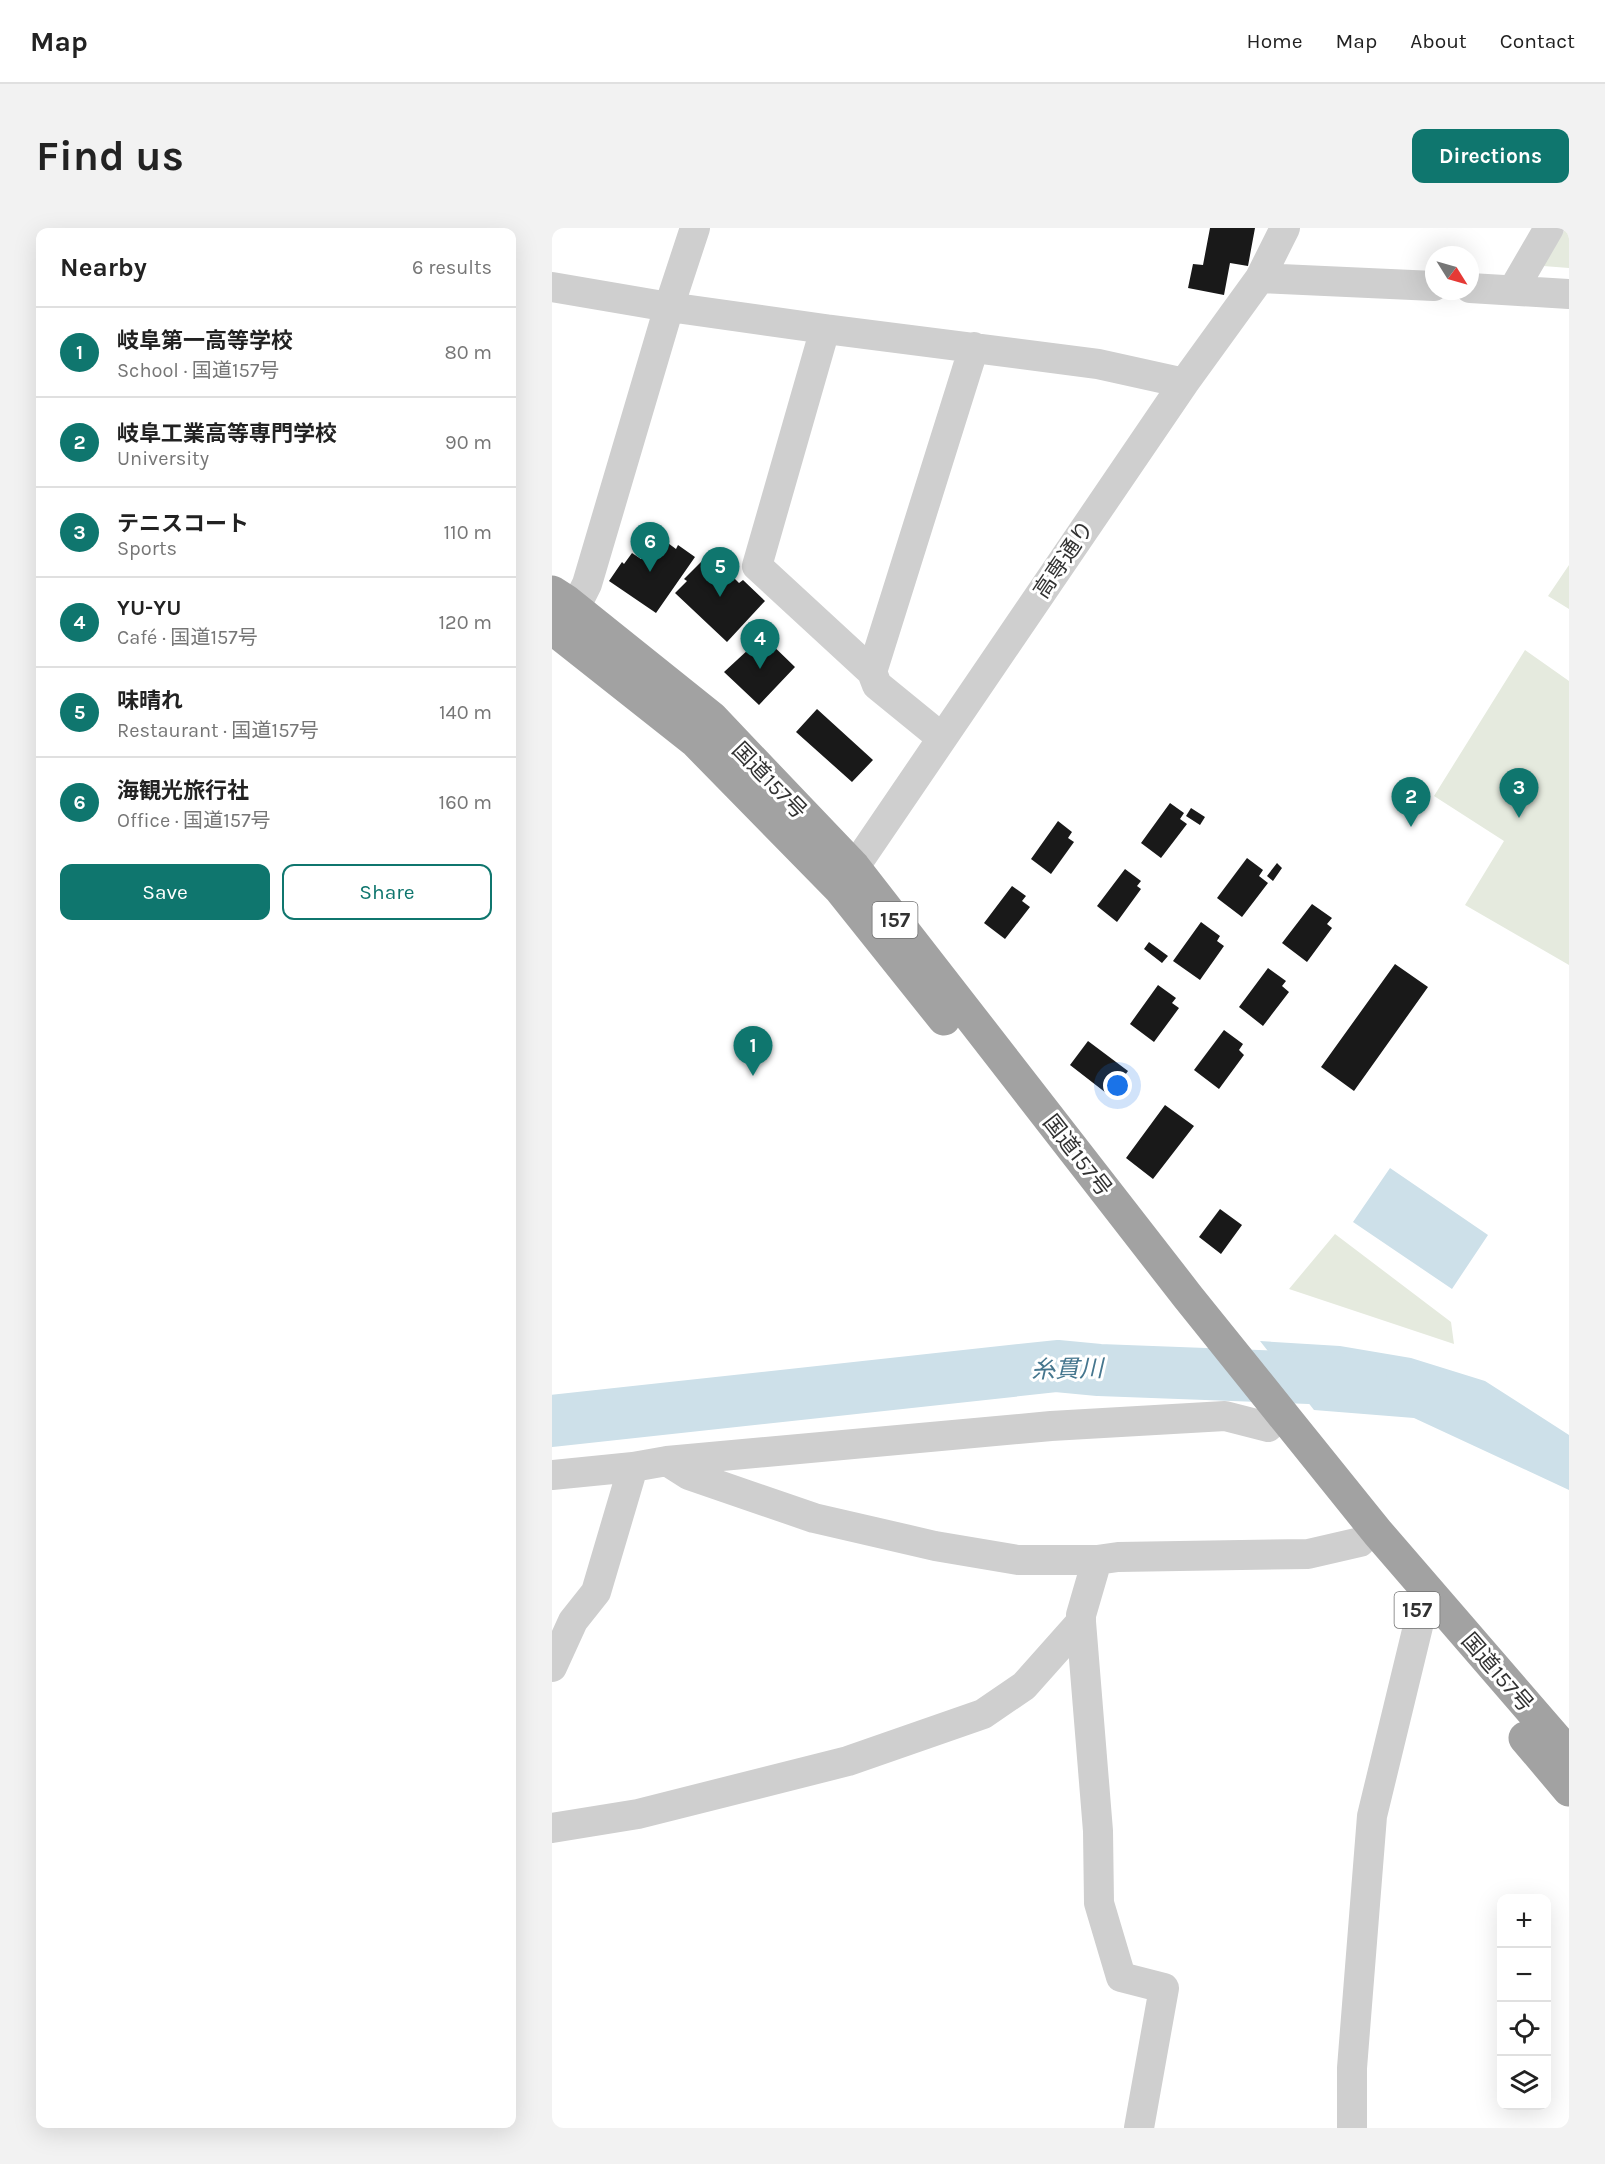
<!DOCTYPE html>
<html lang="en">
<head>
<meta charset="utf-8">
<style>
	:root { --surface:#fff; --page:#f2f2f2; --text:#222; --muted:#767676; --line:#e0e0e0; --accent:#0f766e }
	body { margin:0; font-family:Karla,"Noto Sans JP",sans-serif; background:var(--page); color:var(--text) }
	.controls { position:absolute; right:18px; bottom:18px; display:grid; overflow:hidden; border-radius:12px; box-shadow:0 6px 24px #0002 }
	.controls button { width:54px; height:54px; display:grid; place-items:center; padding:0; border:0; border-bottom:2px solid var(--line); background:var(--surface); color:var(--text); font:30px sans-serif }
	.compass { position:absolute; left:873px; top:18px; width:54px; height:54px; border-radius:50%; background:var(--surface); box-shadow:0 6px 24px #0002; rotate:127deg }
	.you { position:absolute; left:566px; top:858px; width:21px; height:21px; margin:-15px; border:4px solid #fff; border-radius:50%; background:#1a73e8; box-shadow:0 0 0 9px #1a73e833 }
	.badge { display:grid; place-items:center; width:39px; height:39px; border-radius:50%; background:var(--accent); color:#fff; font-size:20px; font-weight:700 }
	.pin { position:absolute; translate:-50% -50px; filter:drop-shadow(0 2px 3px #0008) }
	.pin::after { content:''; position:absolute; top:32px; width:21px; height:18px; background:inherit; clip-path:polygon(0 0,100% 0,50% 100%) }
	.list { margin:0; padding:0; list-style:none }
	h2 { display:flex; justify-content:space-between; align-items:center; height:78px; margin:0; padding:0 24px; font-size:26px }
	h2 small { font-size:20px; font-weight:400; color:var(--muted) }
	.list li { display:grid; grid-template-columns:39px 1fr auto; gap:18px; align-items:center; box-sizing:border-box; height:90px; padding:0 24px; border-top:2px solid var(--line) }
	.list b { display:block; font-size:22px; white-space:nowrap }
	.list p { margin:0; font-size:20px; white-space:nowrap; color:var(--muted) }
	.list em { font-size:20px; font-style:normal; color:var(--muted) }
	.actions { display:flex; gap:12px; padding:18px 24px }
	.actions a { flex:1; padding:14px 0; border:2px solid var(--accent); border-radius:12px; text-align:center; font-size:21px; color:var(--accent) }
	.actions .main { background:var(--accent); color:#fff }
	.icon { flex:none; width:33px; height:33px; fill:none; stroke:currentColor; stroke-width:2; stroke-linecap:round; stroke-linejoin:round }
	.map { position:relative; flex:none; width:1017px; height:1900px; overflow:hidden; border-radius:12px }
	header { display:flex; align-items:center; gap:36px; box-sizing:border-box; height:84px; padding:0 30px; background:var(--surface); border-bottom:2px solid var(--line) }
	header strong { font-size:28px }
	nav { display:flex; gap:33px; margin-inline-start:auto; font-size:21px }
	.intro { display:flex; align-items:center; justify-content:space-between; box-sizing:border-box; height:144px; padding:0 36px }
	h1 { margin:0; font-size:42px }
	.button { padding:15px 27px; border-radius:12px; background:var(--accent); color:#fff; font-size:21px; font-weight:700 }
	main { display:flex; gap:36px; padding:0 36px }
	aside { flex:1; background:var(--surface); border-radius:12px; box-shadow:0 6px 24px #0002 }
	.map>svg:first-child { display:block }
</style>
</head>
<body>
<header>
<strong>Map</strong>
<nav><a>Home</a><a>Map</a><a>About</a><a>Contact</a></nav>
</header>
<div class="intro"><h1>Find us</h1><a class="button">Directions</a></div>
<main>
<aside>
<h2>Nearby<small>6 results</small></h2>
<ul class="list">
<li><span class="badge">1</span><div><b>岐阜第一高等学校</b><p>School · 国道157号</p></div><em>80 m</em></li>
<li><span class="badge">2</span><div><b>岐阜工業高等専門学校</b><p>University</p></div><em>90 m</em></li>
<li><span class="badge">3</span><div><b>テニスコート</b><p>Sports</p></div><em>110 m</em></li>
<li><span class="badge">4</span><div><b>YU-YU</b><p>Café · 国道157号</p></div><em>120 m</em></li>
<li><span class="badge">5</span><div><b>味晴れ</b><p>Restaurant · 国道157号</p></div><em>140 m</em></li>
<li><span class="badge">6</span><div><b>海観光旅行社</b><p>Office · 国道157号</p></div><em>160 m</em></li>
</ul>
<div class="actions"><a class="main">Save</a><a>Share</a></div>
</aside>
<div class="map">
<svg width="1017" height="1900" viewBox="0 0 1017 1900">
	<rect width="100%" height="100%" fill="#fff"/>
	<path fill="#e5eade" d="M1014 0H1017V40L991 38Z
		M1017 337V381L996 368Z
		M973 422 1017 453V737L913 677 952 613 882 568Z
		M783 1006 899 1094 902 1116 737 1061Z"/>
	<path fill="#cde0e9" d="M838 940 936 1007 900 1061 801 994Z
		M708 1113 788 1118 859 1130 933 1153 1017 1207V1262L862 1190 762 1182Z"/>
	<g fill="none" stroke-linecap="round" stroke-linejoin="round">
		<path stroke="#cde0e9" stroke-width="52" d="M0 1193 505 1138 547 1142 809 1152"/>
	</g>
	<path fill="#191919" d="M658 0H703L696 38 678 35 672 67 636 60 641 36 651 37Z
		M105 307 124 321 126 317 143 329 104 385 57 353 70 334 72 336 80 325 89 331Z
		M154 329 168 342 171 339 187 355 191 352 213 373 175 414 123 365 135 353 132 351Z
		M211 408 243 439 207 477 172 444Z
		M265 481 321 532 300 554 244 504Z
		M618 575 632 585 628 591 635 596 609 630 589 615Z
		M639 580 653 589 648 597 634 588Z
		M506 593 520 604 516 610 522 614 499 646 479 631Z
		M695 630 711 642 707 648 716 655 690 689 665 670Z
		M725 635 730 640 721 653 715 648Z
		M573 641 589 653 585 658 589 661 565 694 545 678Z
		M460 658 474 668 470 673 478 679 453 711 432 695Z
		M760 676 780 690 775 696 780 700 755 734 730 715Z
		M649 694 668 708 665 713 672 718 648 752 621 733Z
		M597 714 616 728 610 735 592 721Z
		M843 736 876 759 802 863 769 839Z
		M716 740 734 753 730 758 737 764 711 798 687 779Z
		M606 757 624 770 620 775 627 780 602 814 578 796Z
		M672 802 691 816 687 822 692 827 667 861 642 842Z
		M536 813 576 843 558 868 518 837Z
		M613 877 642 898 601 951 574 930Z
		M668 981 690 997 669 1026 647 1009Z"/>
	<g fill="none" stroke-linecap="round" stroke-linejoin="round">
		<path stroke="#cfcfcf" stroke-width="30" d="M708 50 882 58
			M0 59 117 79 273 101 546 136 632 155
			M918 60 1017 66
			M961 62 997 0
			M273 101 205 338 320 444
			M23 380 35 356 117 79 143 0
			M390 510 325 457 320 444 422 119
			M289 659 632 155 708 50 733 0
			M115 1233 499 1198 673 1188 716 1199
			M0 1247 81 1239
			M545 1332 529 1387V1394L546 1603 547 1675 569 1749 612 1760 587 1900
			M0 1439 21 1393 44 1364 81 1239 115 1233 137 1247 262 1290 383 1318 466 1332H545L566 1329 756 1326 808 1314
			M0 1600 86 1586 296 1533 431 1486 472 1458 529 1394
			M800 1900V1840L820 1588 869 1386"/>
		<path stroke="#a2a2a2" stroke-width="33" d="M0 364 14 373 160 490 302 639 636 1069 735 1192 826 1305 1017 1526
			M0 400 143 513 288 661 392 791
			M973 1510 1017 1562"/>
	</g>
	<g text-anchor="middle" stroke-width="6" stroke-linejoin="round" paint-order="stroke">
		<g fill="#fff" stroke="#707070" stroke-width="1.5">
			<rect x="320.5" y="674" width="45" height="36" rx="4.5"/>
			<rect x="842.5" y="1364" width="45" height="36" rx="4.5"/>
		</g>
		<g font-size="21" font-weight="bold" fill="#323232">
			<text x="343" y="699">157</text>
			<text x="865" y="1389">157</text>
		</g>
		<g font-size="22" fill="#323232" stroke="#fff">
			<text transform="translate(511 331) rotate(-56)" y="8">高専通り</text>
			<text transform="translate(218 552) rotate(46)" y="8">国道157号</text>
			<text transform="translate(526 927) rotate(52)" y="8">国道157号</text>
			<text transform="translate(946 1444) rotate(49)" y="8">国道157号</text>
		</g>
		<g font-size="24" font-style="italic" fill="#45768e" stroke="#fff">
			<text transform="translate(515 1141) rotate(-1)" y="8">糸貫川</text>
		</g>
	</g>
</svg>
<div class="controls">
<button>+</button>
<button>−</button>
<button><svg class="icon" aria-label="locate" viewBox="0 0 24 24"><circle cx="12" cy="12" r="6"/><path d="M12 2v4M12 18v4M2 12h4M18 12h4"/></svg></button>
<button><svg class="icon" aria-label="layers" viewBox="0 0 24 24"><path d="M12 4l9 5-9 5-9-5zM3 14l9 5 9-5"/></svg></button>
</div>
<svg class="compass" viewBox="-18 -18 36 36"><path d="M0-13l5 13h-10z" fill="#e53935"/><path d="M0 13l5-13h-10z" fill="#767676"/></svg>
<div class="you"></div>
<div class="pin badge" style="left:201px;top:848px">1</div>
<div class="pin badge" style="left:859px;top:599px">2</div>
<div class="pin badge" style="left:967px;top:590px">3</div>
<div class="pin badge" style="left:208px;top:441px">4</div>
<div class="pin badge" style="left:168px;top:369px">5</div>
<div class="pin badge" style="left:98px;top:344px">6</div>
</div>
</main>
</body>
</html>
